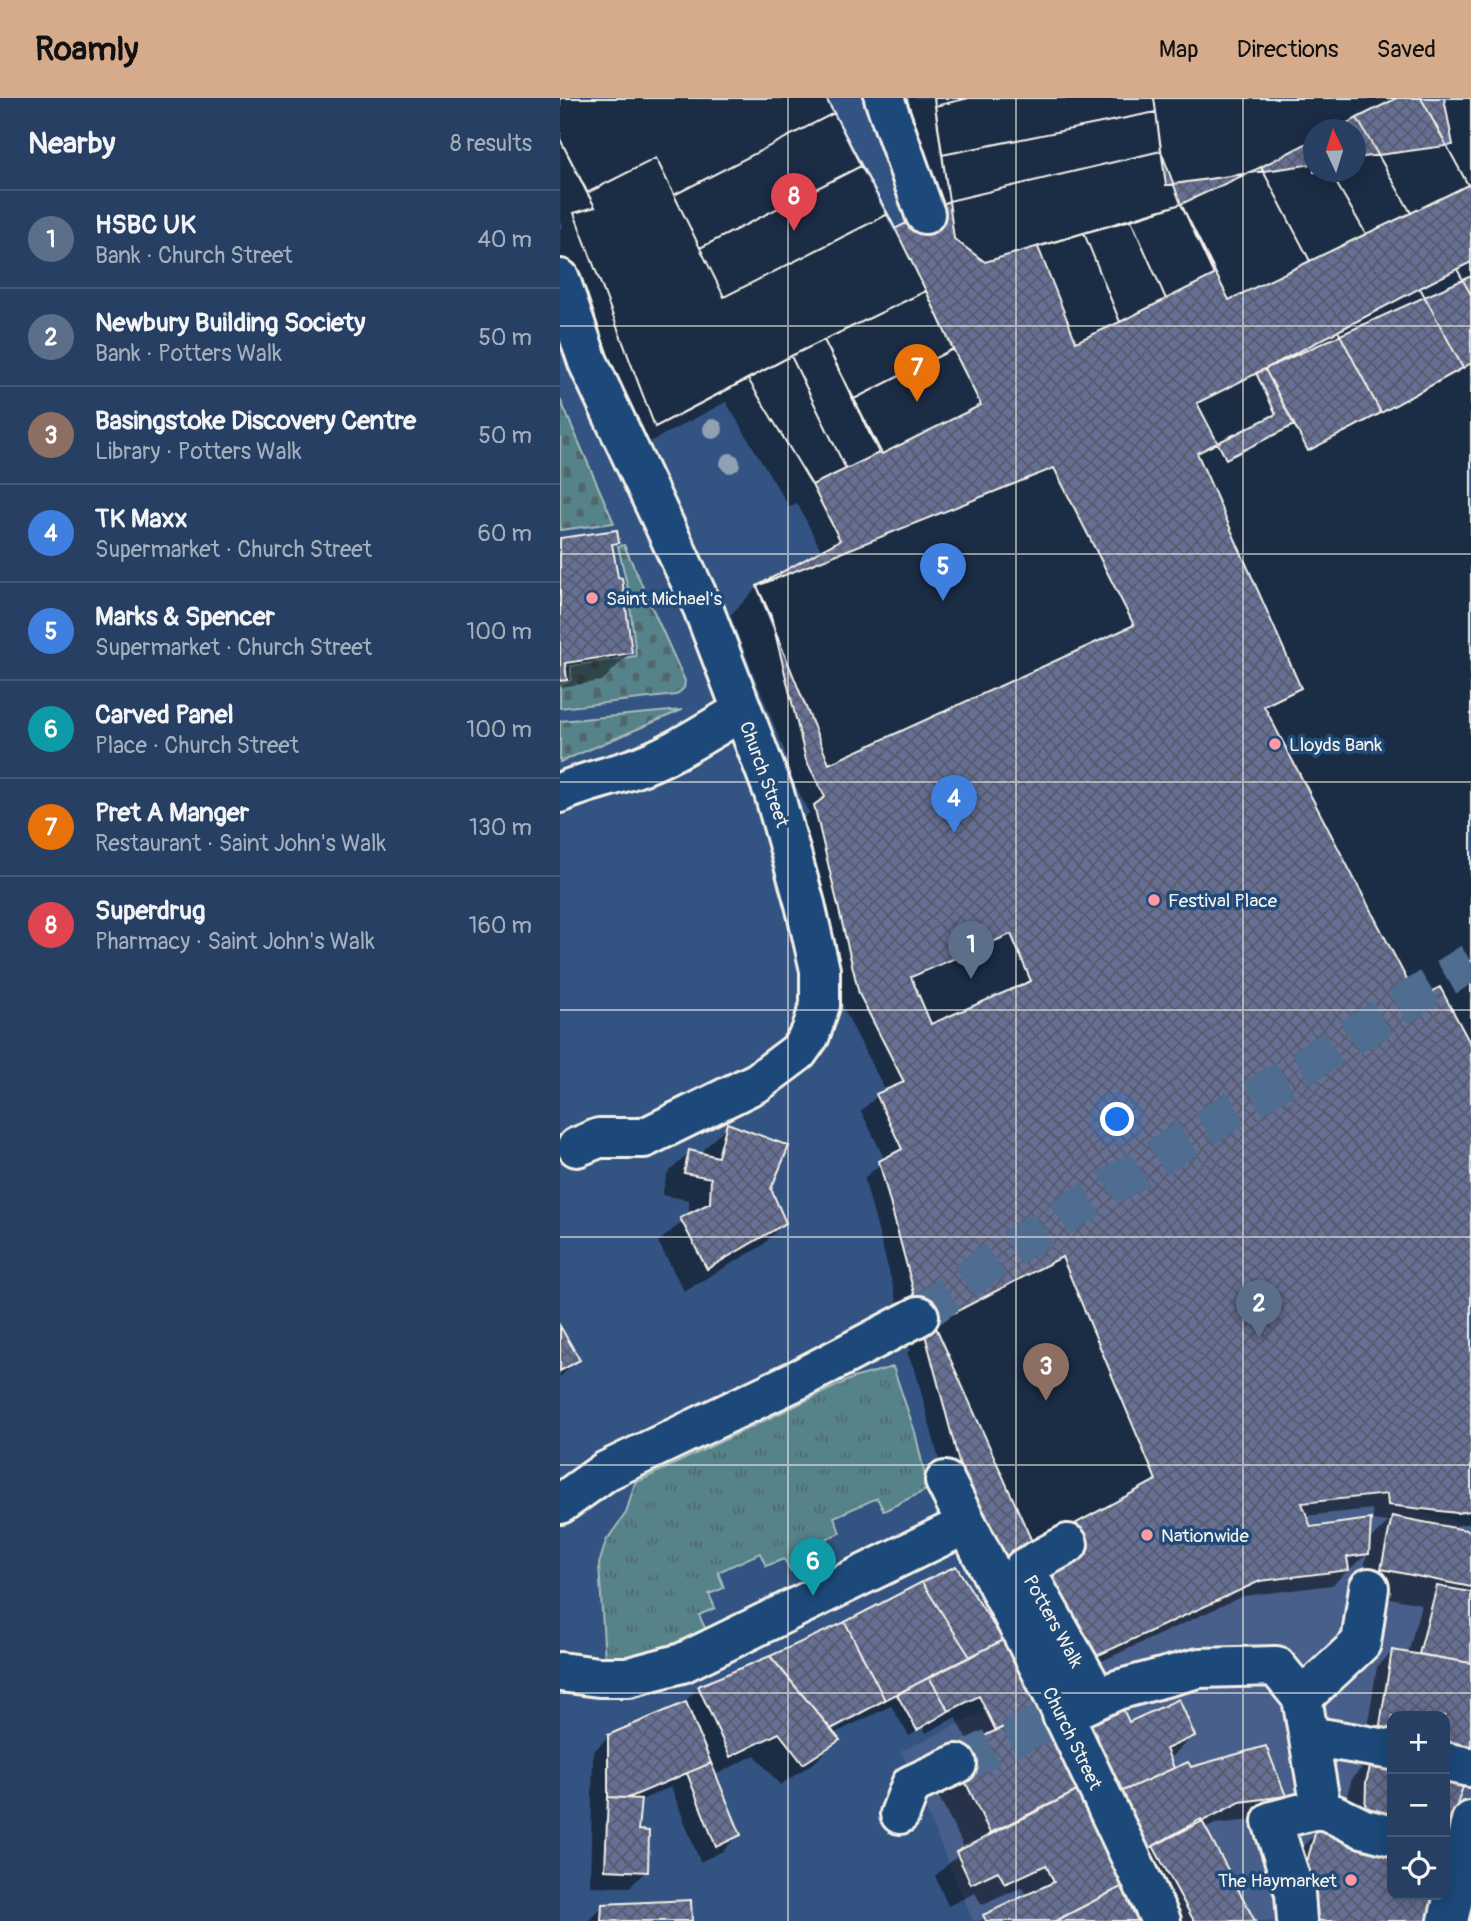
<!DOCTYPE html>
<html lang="en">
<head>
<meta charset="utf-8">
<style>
	:root { --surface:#263f62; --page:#2e4668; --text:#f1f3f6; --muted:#a4afbe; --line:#425877; --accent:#d6ab8b }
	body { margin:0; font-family:Pangolin,sans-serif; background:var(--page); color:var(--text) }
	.controls { position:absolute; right:21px; bottom:21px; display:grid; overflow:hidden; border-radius:14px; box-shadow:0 4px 18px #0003 }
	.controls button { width:63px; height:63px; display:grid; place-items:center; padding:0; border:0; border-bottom:2px solid var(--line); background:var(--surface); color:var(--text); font:35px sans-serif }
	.compass { position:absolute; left:743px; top:21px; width:63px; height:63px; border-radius:50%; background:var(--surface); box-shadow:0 4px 18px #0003; rotate:356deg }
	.you { position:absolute; left:558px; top:1022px; width:24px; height:24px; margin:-18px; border:5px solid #fff; border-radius:50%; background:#1a73e8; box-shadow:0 0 0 10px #1a73e833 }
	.badge { display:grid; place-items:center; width:46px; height:46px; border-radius:50%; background:var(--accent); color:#fff; font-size:23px; font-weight:700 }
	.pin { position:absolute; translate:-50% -58px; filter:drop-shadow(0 2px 4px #0008) }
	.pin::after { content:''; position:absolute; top:37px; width:24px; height:21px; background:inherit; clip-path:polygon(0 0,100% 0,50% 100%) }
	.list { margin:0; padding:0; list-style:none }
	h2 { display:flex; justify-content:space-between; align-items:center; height:91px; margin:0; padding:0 28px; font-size:30px }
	h2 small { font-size:23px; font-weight:400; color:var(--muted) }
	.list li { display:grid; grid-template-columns:46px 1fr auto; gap:21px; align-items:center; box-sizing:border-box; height:98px; padding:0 28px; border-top:2px solid var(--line) }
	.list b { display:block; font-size:26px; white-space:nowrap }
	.list p { margin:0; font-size:23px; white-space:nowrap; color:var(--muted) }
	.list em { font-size:23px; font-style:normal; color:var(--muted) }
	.icon { flex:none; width:38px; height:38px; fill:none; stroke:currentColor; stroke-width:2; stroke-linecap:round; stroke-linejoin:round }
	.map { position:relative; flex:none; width:911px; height:1823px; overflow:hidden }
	header { display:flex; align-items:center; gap:42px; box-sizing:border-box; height:98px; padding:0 35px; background:var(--accent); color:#111 }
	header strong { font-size:33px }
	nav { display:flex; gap:38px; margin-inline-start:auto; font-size:24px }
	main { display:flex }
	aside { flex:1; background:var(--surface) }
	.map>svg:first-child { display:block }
</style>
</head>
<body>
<header>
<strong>Roamly</strong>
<nav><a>Map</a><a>Directions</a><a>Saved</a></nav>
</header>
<main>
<aside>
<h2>Nearby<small>8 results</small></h2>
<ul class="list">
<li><span class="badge" style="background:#5c6f8a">1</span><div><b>HSBC UK</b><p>Bank · Church Street</p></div><em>40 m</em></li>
<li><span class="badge" style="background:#5c6f8a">2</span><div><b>Newbury Building Society</b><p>Bank · Potters Walk</p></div><em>50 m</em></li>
<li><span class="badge" style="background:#8d6e63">3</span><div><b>Basingstoke Discovery Centre</b><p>Library · Potters Walk</p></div><em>50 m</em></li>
<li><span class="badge" style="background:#3f7fe0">4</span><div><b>TK Maxx</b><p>Supermarket · Church Street</p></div><em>60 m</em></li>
<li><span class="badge" style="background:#3f7fe0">5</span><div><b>Marks &amp; Spencer</b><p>Supermarket · Church Street</p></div><em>100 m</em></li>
<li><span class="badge" style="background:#0f9aa8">6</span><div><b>Carved Panel</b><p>Place · Church Street</p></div><em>100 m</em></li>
<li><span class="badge" style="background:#e8710a">7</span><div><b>Pret A Manger</b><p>Restaurant · Saint John's Walk</p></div><em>130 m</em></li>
<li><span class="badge" style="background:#e0444e">8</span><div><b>Superdrug</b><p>Pharmacy · Saint John's Walk</p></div><em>160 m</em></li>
</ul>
</aside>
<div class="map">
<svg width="911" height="1823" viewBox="0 0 911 1823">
	<defs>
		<pattern id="grass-tufts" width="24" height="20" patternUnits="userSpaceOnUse" patternTransform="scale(1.75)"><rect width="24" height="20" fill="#57828a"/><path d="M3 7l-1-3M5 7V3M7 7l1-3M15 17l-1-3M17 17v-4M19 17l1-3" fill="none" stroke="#51686b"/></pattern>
		<pattern id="cemetery-stones" width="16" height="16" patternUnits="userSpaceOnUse" patternTransform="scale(1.75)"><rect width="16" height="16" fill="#57828a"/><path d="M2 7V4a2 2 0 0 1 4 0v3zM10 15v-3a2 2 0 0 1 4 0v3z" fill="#51686b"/></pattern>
		<pattern id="building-cross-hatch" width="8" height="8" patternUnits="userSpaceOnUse" patternTransform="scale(1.75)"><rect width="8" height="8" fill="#666f95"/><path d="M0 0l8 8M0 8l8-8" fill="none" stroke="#565a6a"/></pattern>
	</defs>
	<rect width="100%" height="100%" fill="#335482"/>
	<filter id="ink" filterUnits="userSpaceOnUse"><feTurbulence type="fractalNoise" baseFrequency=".0143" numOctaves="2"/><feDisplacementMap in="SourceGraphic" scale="14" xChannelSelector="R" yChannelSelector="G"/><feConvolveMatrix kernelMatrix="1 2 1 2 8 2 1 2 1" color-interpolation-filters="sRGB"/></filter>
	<g filter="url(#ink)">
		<path fill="#465f8a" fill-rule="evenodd" d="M827 1396 829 1407 911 1427V1823H413L341 1653 700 1483 789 1472 787 1459 809 1456 811 1421 751 1429 742 1405ZM832 1618H885V1797H832Z"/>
		<path fill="url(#grass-tufts)" stroke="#a6bab9" stroke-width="2" d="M333 1269 355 1334 368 1391 324 1413 317 1400 274 1419 280 1435 266 1441 271 1454 231 1473 224 1461 206 1468 200 1455 158 1474 164 1490 149 1496 155 1510 139 1517 146 1532 87 1560 45 1562 39 1466 46 1443 66 1415 75 1385 293 1280Z"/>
		<path fill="url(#cemetery-stones)" stroke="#a6bab9" stroke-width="2" d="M0 301 54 425 0 432Z
			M64 447 125 583 124 590 116 597 0 610V587L11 582V568L76 558 68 491 58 448Z
			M122 612 0 664V623Z"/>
		<path fill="#0007" fill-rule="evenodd" d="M0 0H264L334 134 365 117 349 0H911V1425L885 1430 911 1435V1670L905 1678 885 1737V1618H832V1797H880L875 1823H726L728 1763 757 1734 784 1740V1708L792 1680 814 1657 803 1655 817 1569 833 1553 848 1556 861 1506 799 1494 807 1456 772 1487 683 1498 516 1575 387 1392 356 1275 347 1255 350 1252 304 1080 325 1062 301 1013 317 998 326 994 284 912 239 725 249 715 231 678 224 652 170 517 198 489 262 454 237 405 229 409 166 304 67 356 0 180V131L3 128 0 123ZM754 32H796V74H754ZM200 501H204L271 675ZM812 1411 813 1422 828 1424 808 1444 750 1431 745 1418Z
			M0 441 57 445 51 450 70 555 42 583 0 589Z
			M168 1027 224 1125 202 1148 124 1193 98 1144 129 1118V1102L102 1097 107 1076 130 1054 143 1057 145 1050Z
			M0 1232 18 1262 0 1279Z
			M285 1525 442 1543 531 1722 568 1626 633 1638 609 1661 613 1672 630 1671 724 1698 702 1721 655 1726 645 1731 693 1823H420L467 1798 463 1789 422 1807 415 1795 388 1808 375 1778 405 1751 369 1679 410 1647 396 1619 366 1635 363 1630 349 1638 331 1608 273 1636 278 1641 255 1664 220 1687 195 1657 155 1677 179 1737 163 1753 140 1764 111 1689 79 1703 76 1733 86 1773 70 1789 30 1788 33 1654 49 1638 120 1609 139 1589ZM299 1614V1618L265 1637 263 1634Z
			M43 1808 130 1823H28Z"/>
		<path fill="url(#building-cross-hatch)" stroke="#f4f1e8" stroke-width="2" fill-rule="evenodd" d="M0 0H266L335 131 389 103 374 0H911V1413L897 1415 828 1407 827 1396 742 1405 751 1429 811 1421 809 1456 787 1459 789 1472 700 1483 532 1560 448 1465 402 1376 319 1063 342 1051 316 996 344 984 299 896 254 707 265 699 246 662 211 518 197 488 280 442 252 387 188 281 95 329 14 115 35 109 0 41ZM754 32H796V74H754Z
			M0 0H266L274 15 114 97 96 60 27 95 0 41Z
			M374 0H409L375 8Z
			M409 0H594L596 14 382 57 375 8Z
			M594 0H884L893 47 796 60V32H754V66L606 87Z
			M837 0H861L908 87 851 115 797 20Z
			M861 0H911V86L908 87Z
			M596 14 601 53 389 103 382 57Z
			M274 15 301 68 140 150 114 97Z
			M797 20 851 115 806 136 770 74H796V32H774Z
			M753 42 754 74H770L806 136 750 163 701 69Z
			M601 53 621 106 425 164 394 141 389 103Z
			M96 60 164 199 328 116 366 193 231 258 95 329 14 115 35 109 27 95Z
			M301 68 328 116 164 199 140 150Z
			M701 69 750 163 669 202 621 106Z
			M621 106 654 177 606 201 571 122Z
			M571 122 606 201 560 224 524 135Z
			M524 135 560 224 516 244 478 149Z
			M911 164V197L897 171Z
			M897 171 911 197V265L903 270 860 190Z
			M911 178V947L880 889 857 901 704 608 741 590 637 355 716 316 696 275Z
			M860 190 903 270 821 315 778 233Z
			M366 193 393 251 294 301 264 242Z
			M778 233 821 315 748 353 705 271Z
			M264 242 319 355 286 371 231 258Z
			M393 251 421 307 322 356 294 301Z
			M231 258 286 371 252 387 188 281Z
			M705 271 734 327 666 361 637 305Z
			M494 370 574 527 269 666 197 488Z
			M57 432 59 445 52 446 58 479 62 480 72 555 5 565 7 582 0 583V440Z
			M451 836 471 883 371 926 351 879Z
			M167 1025 229 1048 211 1091 226 1125 147 1171 120 1120 150 1105 151 1080 124 1075 129 1052 158 1059Z
			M502 1159 596 1382 474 1448 374 1225Z
			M0 1228 20 1262 0 1273Z
			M832 1418 911 1433V1489L821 1471Z
			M396 1468 443 1542 410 1559 362 1484Z
			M362 1484 410 1559 325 1602 285 1524Z
			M877 1488 911 1494V1565L859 1556Z
			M285 1524 325 1602 271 1631 210 1558Z
			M443 1542 478 1612 436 1633 419 1598 389 1613 369 1579Z
			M832 1552 911 1565V1658L885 1654V1618H832V1642L818 1639Z
			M210 1558 280 1642 243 1666 219 1635 170 1659 138 1588Z
			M369 1579 389 1613 357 1632 337 1597Z
			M619 1601 635 1638 606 1651 614 1670 556 1696 524 1626 562 1609 569 1624Z
			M126 1604 151 1665 68 1700 48 1699V1637Z
			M478 1612 517 1693 430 1735 391 1654Z
			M706 1648 726 1698 680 1704 582 1754 556 1696 628 1664 631 1669Z
			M814 1655 832 1659V1729L805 1722 806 1684Z
			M151 1665 181 1737 156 1749 127 1675Z
			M885 1672 907 1677 885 1742Z
			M517 1693 565 1787 495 1823H426L423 1817 494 1784 486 1767 445 1786 438 1773 411 1786 396 1754Z
			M48 1699 81 1701 78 1732 89 1733 88 1774 45 1772Z
			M641 1721 695 1823H634L593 1748Z
			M756 1732 832 1749V1797H882L877 1823H759L746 1767Z
			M565 1787 584 1823H495Z
			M131 1802 132 1823H41L42 1806Z"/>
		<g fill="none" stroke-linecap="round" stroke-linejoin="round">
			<path stroke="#506c91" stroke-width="38" stroke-dasharray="38 19" stroke-linecap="butt" d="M359 1218 439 1158 911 864
				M397 1666 484 1625"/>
			<defs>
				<path id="minor" d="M324 0 365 116
					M0 181 28 264 143 510 214 695 245 806 260 872V907L250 937 238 954 198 984 84 1040H39L17 1049
					M0 695C23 684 47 680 72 671 111 658 147 633 182 613
					M385 1383 500 1610 601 1823
					M0 1406 46 1373 241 1280 359 1218
					M0 1574 39 1579H69L122 1565 407 1426
					M742 1600 801 1545 809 1490
					M496 1603 530 1587 464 1470 508 1446
					M502 1617 557 1592 639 1570 716 1568 742 1600 761 1710 712 1723 735 1795 737 1823
					M749 1638 832 1652
					M885 1664 909 1669
					M761 1710 802 1730 832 1738
					M340 1716 351 1687 397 1666
					M888 1823 911 1723"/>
			</defs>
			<use href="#minor" stroke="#f4f1e8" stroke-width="44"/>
			<use href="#minor" stroke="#1f4a7a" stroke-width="38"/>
		</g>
		<g fill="#90a1b2">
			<circle cx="153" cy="331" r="10"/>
			<circle cx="170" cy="365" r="10"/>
		</g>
	</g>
	<path fill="none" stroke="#f4f1e8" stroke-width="2" stroke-opacity="0.55" d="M228 0V1823M456 0V1823M683 0V1823M0 228H911M0 456H911M0 684H911M0 912H911M0 1139H911M0 1367H911M0 1595H911"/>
	<g fill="#ff9aa2" stroke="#1f4a7a" stroke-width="2.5">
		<circle cx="32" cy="500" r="7"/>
		<circle cx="715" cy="646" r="7"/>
		<circle cx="594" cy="802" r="7"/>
		<circle cx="587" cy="1437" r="7"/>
		<circle cx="791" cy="1782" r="7"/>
	</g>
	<g text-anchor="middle" stroke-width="7" stroke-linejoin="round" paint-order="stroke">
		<g font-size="19" fill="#f4f1e8" stroke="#1f4a7a" text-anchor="start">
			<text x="46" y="507">Saint Michael's</text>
			<text x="729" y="653">Lloyds Bank</text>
			<text x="608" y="809">Festival Place</text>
			<text x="601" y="1444">Nationwide</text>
			<text x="777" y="1789" text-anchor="end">The Haymarket</text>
		</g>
		<g font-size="19" fill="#f4f1e8" stroke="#1f4a7a">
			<text transform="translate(205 676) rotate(70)" y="7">Church Street</text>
			<text transform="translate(494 1523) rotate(61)" y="7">Potters Walk</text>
			<text transform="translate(513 1640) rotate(64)" y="7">Church Street</text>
		</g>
	</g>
</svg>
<div class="controls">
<button>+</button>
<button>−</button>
<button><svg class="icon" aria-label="locate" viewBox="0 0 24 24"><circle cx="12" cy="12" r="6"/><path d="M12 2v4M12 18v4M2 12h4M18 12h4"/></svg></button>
</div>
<svg class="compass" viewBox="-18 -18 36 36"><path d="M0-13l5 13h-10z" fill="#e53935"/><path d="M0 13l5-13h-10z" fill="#a4afbe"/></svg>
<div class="you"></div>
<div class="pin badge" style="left:411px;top:881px;background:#5c6f8a">1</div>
<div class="pin badge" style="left:699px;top:1240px;background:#5c6f8a">2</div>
<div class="pin badge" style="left:486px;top:1303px;background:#8d6e63">3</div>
<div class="pin badge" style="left:394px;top:735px;background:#3f7fe0">4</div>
<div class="pin badge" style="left:383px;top:503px;background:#3f7fe0">5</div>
<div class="pin badge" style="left:253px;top:1498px;background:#0f9aa8">6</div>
<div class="pin badge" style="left:357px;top:304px;background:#e8710a">7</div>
<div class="pin badge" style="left:234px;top:133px;background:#e0444e">8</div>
</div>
</main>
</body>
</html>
